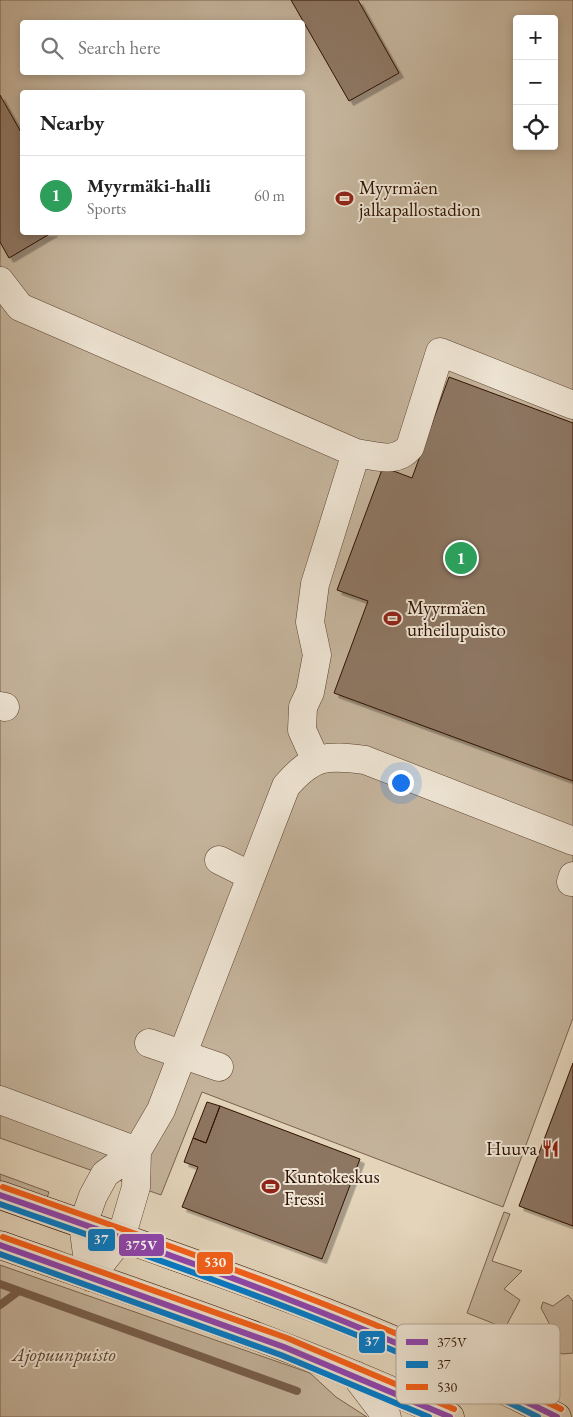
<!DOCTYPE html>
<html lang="en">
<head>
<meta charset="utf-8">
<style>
	:root { --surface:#fff; --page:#f6f6f6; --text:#222; --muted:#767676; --line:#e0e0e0; --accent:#8f2418 }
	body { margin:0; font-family:"EB Garamond",serif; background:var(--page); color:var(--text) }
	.controls { position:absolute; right:15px; top:15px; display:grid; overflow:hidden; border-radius:5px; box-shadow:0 2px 8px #0003 }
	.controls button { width:45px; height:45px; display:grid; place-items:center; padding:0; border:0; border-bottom:1px solid var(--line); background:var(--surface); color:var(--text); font:25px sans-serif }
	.you { position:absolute; left:400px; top:782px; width:18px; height:18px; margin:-12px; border:4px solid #fff; border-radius:50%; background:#1a73e8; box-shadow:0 0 0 8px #1a73e833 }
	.badge { display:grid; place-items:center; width:32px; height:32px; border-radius:50%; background:var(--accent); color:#fff; font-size:16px; font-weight:700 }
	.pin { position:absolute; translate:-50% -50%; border:2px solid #fff; box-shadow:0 1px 5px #0006 }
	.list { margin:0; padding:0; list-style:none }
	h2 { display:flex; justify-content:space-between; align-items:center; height:65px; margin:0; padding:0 20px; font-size:21px }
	h2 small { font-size:16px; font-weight:400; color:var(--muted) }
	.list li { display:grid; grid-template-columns:32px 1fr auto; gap:15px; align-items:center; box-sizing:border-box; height:80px; padding:0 20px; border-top:1px solid var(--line) }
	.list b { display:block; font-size:19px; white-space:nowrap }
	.list p { margin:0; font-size:16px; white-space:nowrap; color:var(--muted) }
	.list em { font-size:16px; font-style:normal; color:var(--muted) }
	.icon { flex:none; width:28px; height:28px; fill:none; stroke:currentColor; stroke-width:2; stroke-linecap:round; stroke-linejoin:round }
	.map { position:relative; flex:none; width:573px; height:1417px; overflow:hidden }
	.search { position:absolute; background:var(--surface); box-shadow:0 2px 8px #0003; left:20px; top:20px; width:285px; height:55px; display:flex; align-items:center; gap:12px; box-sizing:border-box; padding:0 18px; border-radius:5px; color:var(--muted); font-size:19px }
	.panel { position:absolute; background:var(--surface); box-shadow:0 2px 8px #0003; left:20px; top:90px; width:285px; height:145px; border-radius:5px }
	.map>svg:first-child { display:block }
</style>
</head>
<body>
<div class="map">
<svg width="573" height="1417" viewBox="0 0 573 1417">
	<defs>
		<filter id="shadow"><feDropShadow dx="4.5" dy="4.5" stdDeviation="0" flood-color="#0004"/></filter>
	</defs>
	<rect width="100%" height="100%" fill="#e3d4ba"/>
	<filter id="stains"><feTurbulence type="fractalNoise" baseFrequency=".004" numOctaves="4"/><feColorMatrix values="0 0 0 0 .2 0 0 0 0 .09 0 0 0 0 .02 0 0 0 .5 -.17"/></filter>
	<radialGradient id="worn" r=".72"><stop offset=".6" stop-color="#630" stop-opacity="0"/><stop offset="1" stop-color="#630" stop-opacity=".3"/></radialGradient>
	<path fill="#c4b39b" stroke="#7a624e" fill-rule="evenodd" d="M0 0H573V1018L503 1207 202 1092 161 1195 0 1138ZM517 19H554V146H517ZM22 22H302V72H22ZM22 92H302V232H22Z
		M0 1174 49 1192 47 1198 0 1181Z
		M504 1212 510 1214 492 1261 522 1271 504 1289 520 1300 505 1328 467 1313Z
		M0 1265 310 1373 336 1397 367 1417H0Z
		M568 1295 573 1301V1353L563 1354 555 1352 558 1340 541 1308 543 1302 553 1306Z"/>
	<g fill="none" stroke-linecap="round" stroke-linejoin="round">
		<path stroke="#765e4b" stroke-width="8" d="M0 1284 297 1391
			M0 1305 19 1291"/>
	</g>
	<path fill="#8d7662" stroke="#2f1102" filter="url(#shadow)" d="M291 0H358L399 73 349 101Z
		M0 95 22 134V232H53L9 258 0 242Z
		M449 377 573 423V781L334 693 368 601 337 590 383 467 412 478Z
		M573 1063V1226L519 1206Z
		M207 1102 220 1106 206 1143 193 1138Z
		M220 1106 360 1159 322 1259 182 1207 198 1167 184 1162 193 1138 206 1143Z"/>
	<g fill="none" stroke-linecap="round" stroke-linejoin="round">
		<defs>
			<path id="minor" d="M0 281 20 307 356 453C376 456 396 464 410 447L440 352 573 405
				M0 706 5 707
				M316 761 302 730 303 707 310 692 317 655 310 622 315 584 356 453
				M219 860 251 876
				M571 882 573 876
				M149 1043 219 1067
				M0 1100 137 1151
				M90 1277 83 1224 93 1196 105 1174 137 1151 161 1110 286 786C313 755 326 755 365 760L573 841
				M90 1277 121 1238 136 1187 137 1151
				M355 1375 387 1417"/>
			<path id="major" d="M0 1195C189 1262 380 1323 557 1417
				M0 1245C151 1298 305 1349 450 1417"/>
		</defs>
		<use href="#minor" stroke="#5c4230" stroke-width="29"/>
		<use href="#major" stroke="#2f1102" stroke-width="29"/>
		<use href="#minor" stroke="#ede3d2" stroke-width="28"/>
		<use href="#major" stroke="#e3d4ba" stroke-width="28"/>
		<defs>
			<path id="bus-1" d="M0 1195C189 1261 378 1327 557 1417
				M0 1245 284 1347 450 1417"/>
			<path id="bus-2" d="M0 1204C182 1268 365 1330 538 1417
				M0 1254 281 1355 429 1417"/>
			<path id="bus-3" d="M3 1187C192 1253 381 1319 561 1409
				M3 1237 287 1338 454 1409"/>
		</defs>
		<use href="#bus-1" stroke="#ede3d2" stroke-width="10"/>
		<use href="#bus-2" stroke="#ede3d2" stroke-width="10"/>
		<use href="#bus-3" stroke="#ede3d2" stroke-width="10"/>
		<use href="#bus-1" stroke="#8e44ad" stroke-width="6"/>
		<use href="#bus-2" stroke="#007ac9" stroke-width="6"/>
		<use href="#bus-3" stroke="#f55f18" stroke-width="6"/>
	</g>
	<defs>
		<symbol id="stadium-bare" viewBox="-9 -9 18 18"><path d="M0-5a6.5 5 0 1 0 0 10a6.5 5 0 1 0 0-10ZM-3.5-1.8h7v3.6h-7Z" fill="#8f2418" stroke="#ede3d2" stroke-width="2.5" paint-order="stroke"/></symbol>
		<symbol id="restaurant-bare" viewBox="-9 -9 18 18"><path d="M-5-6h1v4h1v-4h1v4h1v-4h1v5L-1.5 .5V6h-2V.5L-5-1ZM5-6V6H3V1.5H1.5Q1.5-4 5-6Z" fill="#8f2418" stroke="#ede3d2" stroke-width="2.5" paint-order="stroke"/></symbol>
	</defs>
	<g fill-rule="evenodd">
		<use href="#stadium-bare" x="332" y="186" width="25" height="25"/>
		<use href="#stadium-bare" x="380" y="606" width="25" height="25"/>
		<use href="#restaurant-bare" x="538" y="1136" width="25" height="25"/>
		<use href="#stadium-bare" x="258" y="1174" width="25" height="25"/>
	</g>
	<g text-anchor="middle" stroke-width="4" stroke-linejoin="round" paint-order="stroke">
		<g font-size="19" fill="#2f1102" stroke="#ede3d2" text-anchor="start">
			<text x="359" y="194">Myyrmäen<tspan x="359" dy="22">jalkapallostadion</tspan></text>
			<text x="407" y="614">Myyrmäen<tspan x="407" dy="22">urheilupuisto</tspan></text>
			<text x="537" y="1155" text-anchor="end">Huuva</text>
			<text x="284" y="1183">Kuntokeskus<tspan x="284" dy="22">Fressi</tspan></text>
		</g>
		<g font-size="19" font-style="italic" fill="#5c4230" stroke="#ede3d2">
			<text x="64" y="1361">Ajopuunpuisto</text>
		</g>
	</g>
	<rect x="396" y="1324" width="164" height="80" rx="8" fill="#ede3d2" stroke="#b4a494" stroke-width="1"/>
	<rect x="406" y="1339" width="22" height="6" fill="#8e44ad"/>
	<rect x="406" y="1361" width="22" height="7" fill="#007ac9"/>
	<rect x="406" y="1384" width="22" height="6" fill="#f55f18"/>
	<g font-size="14" fill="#2f1102">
		<text x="437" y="1347">375V</text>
		<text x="437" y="1369">37</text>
		<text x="437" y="1392">530</text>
	</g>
	<g stroke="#ede3d2" stroke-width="2">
		<rect x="87" y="1228" width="29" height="24" rx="5" fill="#007ac9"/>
		<rect x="118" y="1233" width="47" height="24" rx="5" fill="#8e44ad"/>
		<rect x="196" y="1251" width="38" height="24" rx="5" fill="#f55f18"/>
		<rect x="358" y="1330" width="28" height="24" rx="5" fill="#007ac9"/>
	</g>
	<g font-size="14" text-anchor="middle" font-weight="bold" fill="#fff">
		<text x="101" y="1244">37</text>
		<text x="141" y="1250">375V</text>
		<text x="215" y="1267">530</text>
		<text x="372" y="1346">37</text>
	</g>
	<rect width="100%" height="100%" filter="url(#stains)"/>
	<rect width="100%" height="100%" fill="url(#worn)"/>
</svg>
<div class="controls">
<button>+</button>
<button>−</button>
<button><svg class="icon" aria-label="locate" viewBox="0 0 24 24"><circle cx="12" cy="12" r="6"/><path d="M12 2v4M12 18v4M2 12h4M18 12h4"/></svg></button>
</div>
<div class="you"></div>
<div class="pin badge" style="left:461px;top:558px;background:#2e9e5b">1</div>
<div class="search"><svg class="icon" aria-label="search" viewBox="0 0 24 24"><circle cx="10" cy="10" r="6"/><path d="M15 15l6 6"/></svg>Search here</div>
<section class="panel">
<h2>Nearby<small></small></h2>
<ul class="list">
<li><span class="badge" style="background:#2e9e5b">1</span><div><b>Myyrmäki-halli</b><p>Sports</p></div><em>60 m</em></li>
</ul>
</section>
</div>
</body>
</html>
